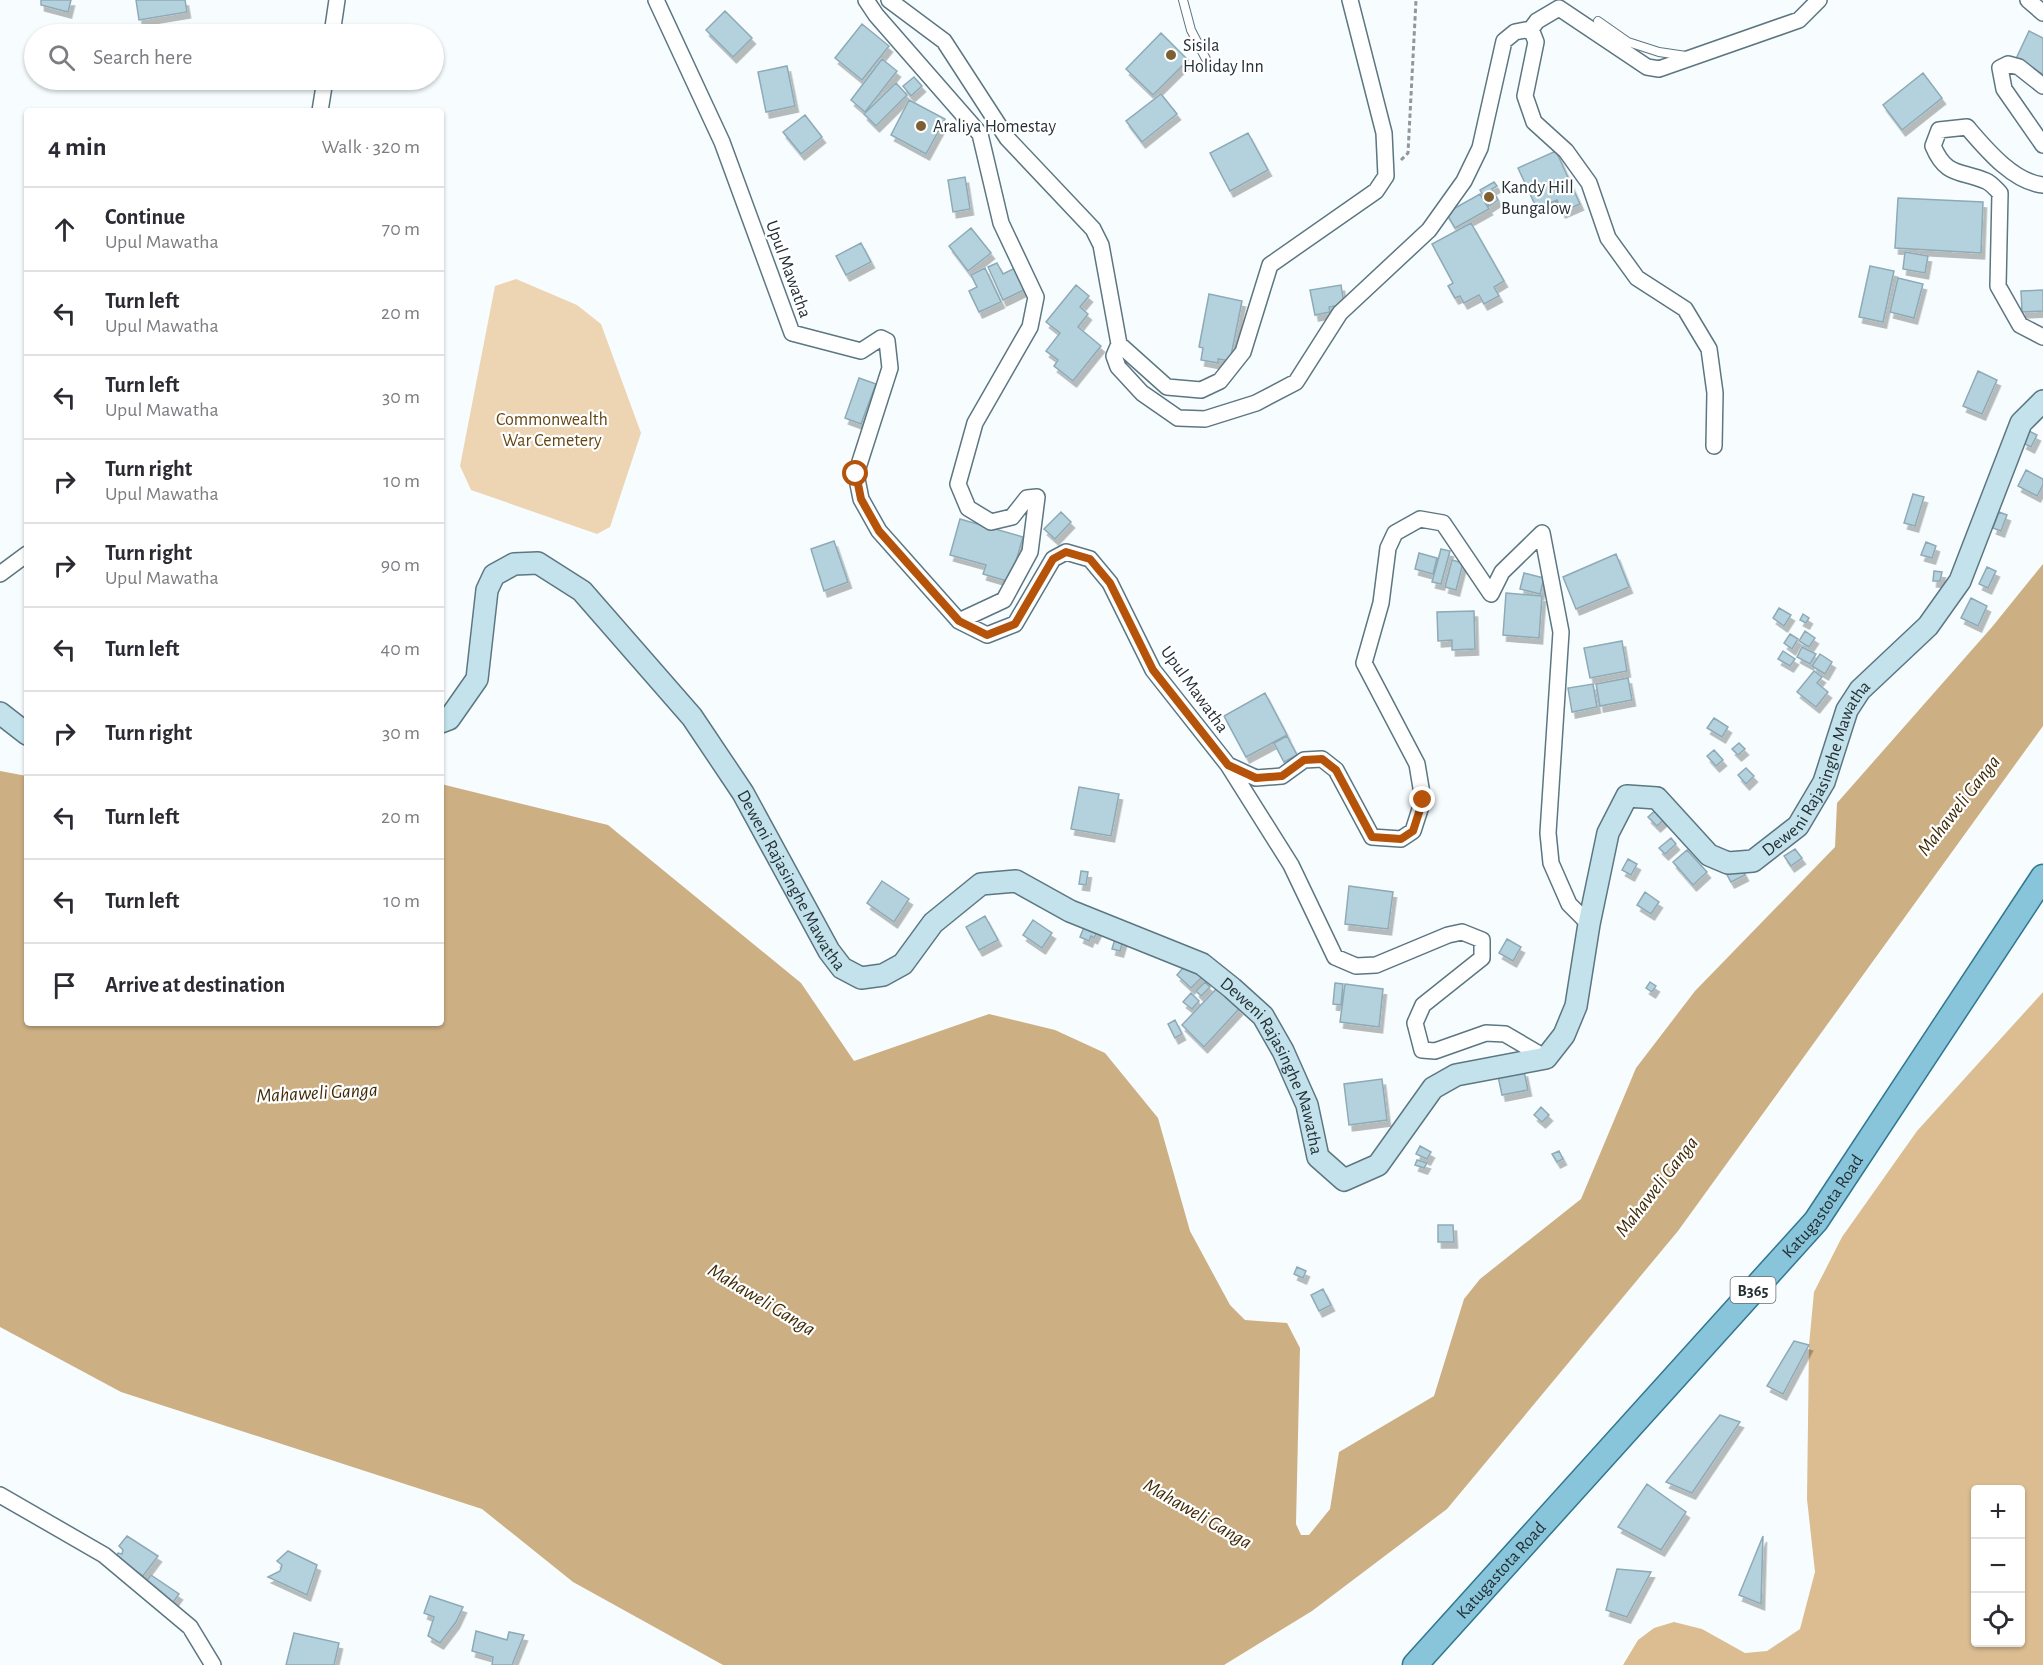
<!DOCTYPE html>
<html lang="en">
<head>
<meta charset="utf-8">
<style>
	:root { --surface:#fff; --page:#f7f7f7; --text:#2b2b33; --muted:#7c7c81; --line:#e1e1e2 }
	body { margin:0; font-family:"Alegreya Sans",sans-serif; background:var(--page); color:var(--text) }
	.controls { position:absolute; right:18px; bottom:18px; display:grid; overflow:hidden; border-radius:6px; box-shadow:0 2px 4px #0004 }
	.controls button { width:54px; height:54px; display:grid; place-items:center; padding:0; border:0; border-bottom:2px solid var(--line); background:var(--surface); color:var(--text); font:30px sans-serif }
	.stop { position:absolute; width:18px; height:18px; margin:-14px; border:4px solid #b45309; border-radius:50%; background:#fff }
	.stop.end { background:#b45309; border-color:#fff; box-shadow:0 2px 6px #0008 }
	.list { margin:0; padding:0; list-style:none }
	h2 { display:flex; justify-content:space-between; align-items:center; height:78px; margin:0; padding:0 24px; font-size:26px }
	h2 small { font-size:20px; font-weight:400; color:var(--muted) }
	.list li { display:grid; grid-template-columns:39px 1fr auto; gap:18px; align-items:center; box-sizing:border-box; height:84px; padding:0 24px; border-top:2px solid var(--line) }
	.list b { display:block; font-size:22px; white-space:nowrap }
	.list p { margin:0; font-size:20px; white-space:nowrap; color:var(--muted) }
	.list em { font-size:20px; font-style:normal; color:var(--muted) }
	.icon { flex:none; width:33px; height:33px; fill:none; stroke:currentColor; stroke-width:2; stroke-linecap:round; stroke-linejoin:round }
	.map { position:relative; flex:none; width:2043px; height:1665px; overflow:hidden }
	.search { position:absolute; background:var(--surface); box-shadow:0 2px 4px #0004; left:24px; top:24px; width:420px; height:66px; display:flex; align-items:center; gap:15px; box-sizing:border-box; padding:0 21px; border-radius:33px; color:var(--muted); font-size:22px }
	.panel { position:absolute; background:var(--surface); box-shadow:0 2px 4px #0004; left:24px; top:108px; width:420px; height:918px; border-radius:6px }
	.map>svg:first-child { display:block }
</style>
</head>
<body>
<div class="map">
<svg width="2043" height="1665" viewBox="0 0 2043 1665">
	<defs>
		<filter id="shadow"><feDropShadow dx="3.5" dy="6" stdDeviation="0" flood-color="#0004"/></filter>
	</defs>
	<rect width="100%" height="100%" fill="#f7fdff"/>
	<path fill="#edd4b2" d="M516 279 577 305 601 324 641 433 610 527 597 534 471 490 460 466 495 286Z"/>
	<path fill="#dbbd91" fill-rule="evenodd" d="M2043 992V1665H1623L1638 1640 1654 1628 1674 1622 1702 1629 1745 1653 1767 1651 1800 1629 1815 1572 1807 1499 1809 1345 1814 1292 1842 1237 1917 1131ZM1976 1490H2020V1642H1976Z"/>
	<path fill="#cdaf84" d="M2043 564V726L1678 1231 1447 1509 1312 1611 1224 1665H723L573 1582 482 1509 121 1392 0 1327V771L27 776V1023H441V784L608 825 801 983 854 1061 989 1014 1055 1030 1105 1053 1158 1118 1190 1231 1230 1305 1245 1320 1287 1323 1300 1348 1296 1524 1301 1535H1309L1330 1509 1339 1452 1434 1396 1464 1299 1480 1279 1581 1199 1636 1068 1695 991 1835 847 1837 803 1992 627Z"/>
	<path fill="#b4d1de" stroke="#8eaab6" stroke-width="1.5" filter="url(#shadow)" d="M41 0H71L68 12 41 5Z
		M136 0H185L187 12 139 20Z
		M725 11 752 38 733 57 706 30Z
		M862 24 889 46 862 80 835 58Z
		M2029 31 2043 38V74L2015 61Z
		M1161 33 1188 60 1153 95 1126 69Z
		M882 59 897 71 865 112 851 100Z
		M787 66 795 106 766 112 758 72Z
		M1923 73 1942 98 1902 130 1883 105Z
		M914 77 922 86 911 96 903 86Z
		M896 83 907 95 876 126 864 114Z
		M1161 94 1177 114 1142 142 1126 121Z
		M909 100 945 119 926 154 891 135Z
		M805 115 822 137 801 154 783 132Z
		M1248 133 1268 170 1230 191 1210 153Z
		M1556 151 1580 204 1562 212 1557 200 1537 209 1518 168Z
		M965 177 970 209 953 212 948 180Z
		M1494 182 1497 186 1492 189 1498 200 1489 206 1480 190Z
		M1480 194 1489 209 1455 228 1446 213Z
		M1898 198 1983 202 1981 253 1895 248Z
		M1471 223 1504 281 1494 287 1499 296 1484 304 1479 295 1464 303 1460 296 1455 298 1448 286 1453 283 1432 244Z
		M971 228 991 253 968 271 949 246Z
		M861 243 871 262 846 275 836 256Z
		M1905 252 1928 256 1925 273 1903 269Z
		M997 263 1003 274 1015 268 1024 290 1003 300 988 267Z
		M1870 266 1894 271 1883 322 1859 317Z
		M985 268 1001 302 979 312 969 291 977 287 971 275Z
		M1898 278 1923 284 1914 318 1890 312Z
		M1076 285 1089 296 1080 307 1088 314 1078 327 1101 346 1073 381 1054 366 1058 360 1046 351 1060 333 1046 322Z
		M1341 285 1344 304 1329 307 1330 312 1315 315 1310 290Z
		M2043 290V311L2022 312 2021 291Z
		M1209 294 1242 301 1230 361 1218 359V363L1201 360 1203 348 1199 347Z
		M1978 371 1997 380 1982 414 1963 406Z
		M859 378 876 384 861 424 845 418Z
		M2029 431 2037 435 2031 447 2023 443Z
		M2026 470 2043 479V485L2037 496 2018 486Z
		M1913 494 1924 497 1915 526 1904 523Z
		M1061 512 1071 522 1055 539 1044 529Z
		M1999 512 2007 515 2001 531 1993 528Z
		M960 519 1023 537 1010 582 983 574 986 565 950 555Z
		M834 541 848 582 824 591 811 549Z
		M1926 542 1936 546 1932 558 1921 555Z
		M1441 549 1450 551 1441 584 1432 582Z
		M1419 553 1437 558 1433 574 1415 569Z
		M1616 554 1629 587 1576 609 1563 577Z
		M1452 560 1463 563 1456 590 1445 587Z
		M1987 567 1996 571 1988 588 1979 584Z
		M1934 571 1942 572 1940 581H1933Z
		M1524 573 1544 578 1540 594 1520 589Z
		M1506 593 1542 596 1539 638 1503 635Z
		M1971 598 1987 606 1978 626 1961 618Z
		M1779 608 1791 615 1784 626 1773 618Z
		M1474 611 1475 649 1452 650V640L1438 641 1437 612Z
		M1803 614 1809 618 1806 623 1800 620Z
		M1805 631 1815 638 1809 647 1799 641Z
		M1790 634 1798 639 1792 649 1784 643Z
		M1622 641 1627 671 1590 678 1584 648Z
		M1802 647 1816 654 1810 664 1797 657Z
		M1783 651 1795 659 1790 666 1778 659Z
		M1820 654 1832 662 1825 674 1812 666Z
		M1814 671 1822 677 1817 683 1828 692 1816 707 1797 692Z
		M1628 678 1632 700 1600 706 1596 684Z
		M1593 684 1597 707 1572 712 1568 688Z
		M1265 693 1287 735 1246 757 1224 716Z
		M1714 718 1728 727 1722 737 1707 728Z
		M1287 736 1297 755 1284 762 1274 743Z
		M1739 743 1745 749 1738 755 1732 749Z
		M1714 750 1723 760 1716 766 1707 756Z
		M1746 768 1754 776 1746 784 1738 775Z
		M1079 787 1119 794 1111 836 1071 829Z
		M1660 806 1669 815 1657 826 1648 817Z
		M1671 838 1676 844 1665 854 1659 848Z
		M1795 849 1802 858 1791 866 1784 856Z
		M1687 850 1707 872 1693 885 1673 862Z
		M1628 859 1637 864 1631 875 1622 870Z
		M1740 865 1745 875 1731 882 1726 873Z
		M1081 871 1088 872 1086 885 1079 884Z
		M882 881 909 899 894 922 867 903Z
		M1349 886 1393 892 1388 929 1345 924Z
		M1645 892 1659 902 1651 914 1637 905Z
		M985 916 998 940 979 950 966 927Z
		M1033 920 1052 933 1042 948 1023 935Z
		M1086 922 1099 928 1094 938 1091 936 1089 941 1080 937Z
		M1115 939 1123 941 1120 951 1112 949Z
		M1507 939 1521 947 1513 961 1499 953Z
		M1189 961 1204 975 1191 988 1177 975Z
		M1205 982 1210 987 1201 996 1196 991Z
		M1650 982 1656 986 1652 992 1646 988Z
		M1335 983 1343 984 1341 1005 1333 1004Z
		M1345 984 1383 989 1379 1027 1340 1022Z
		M1217 988 1239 1009 1204 1047 1182 1025Z
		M1191 993 1199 1001 1192 1009 1183 1002Z
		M1175 1020 1182 1034 1175 1038 1168 1024Z
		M1524 1071 1528 1090 1502 1095 1498 1076Z
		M1382 1079 1387 1120 1349 1125 1344 1084Z
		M1541 1107 1549 1115 1542 1122 1534 1115Z
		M1420 1146 1431 1152 1427 1159 1416 1154Z
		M1559 1151 1563 1159 1557 1162 1552 1154Z
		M1417 1160 1427 1163 1424 1168 1415 1165Z
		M1438 1225H1453L1454 1242H1438Z
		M1297 1267 1306 1271 1303 1278 1294 1274Z
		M1323 1289 1331 1305 1319 1311 1311 1295Z
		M1794 1341 1809 1345 1783 1394 1767 1386Z
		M1720 1415 1740 1422 1692 1493 1666 1482Z
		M1647 1484 1686 1512 1661 1550 1618 1527Z
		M127 1536 158 1556 143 1576 116 1557 118 1553 122 1554 123 1550 119 1546Z
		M1763 1536 1761 1604 1739 1595Z
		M288 1551 317 1565 307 1595 268 1577 280 1571 282 1565 277 1561Z
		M1617 1569 1651 1572 1627 1617 1606 1610Z
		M151 1575 179 1594 172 1604 145 1583Z
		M430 1596 463 1607 456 1622 440 1643 428 1636 434 1617 424 1613Z
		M476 1631 507 1640 509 1632 524 1635 512 1665H492L493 1657 472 1651Z
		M294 1633 339 1643 334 1665H286Z"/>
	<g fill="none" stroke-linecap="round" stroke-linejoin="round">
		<defs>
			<path id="lane" d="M1183 0 1191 30 1206 59
				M1598 21 1628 42 1659 52 1686 56"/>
			<path id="street" d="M656 0 722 142 792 333 861 351 881 338 887 341 890 368 856 474 861 499 879 531 959 621 987 635 1015 624 1053 559 1066 552 1090 559 1110 583 1153 670 1228 765 1291 865 1335 957 1356 966 1376 965 1448 935 1462 932 1482 940V958L1423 1005 1415 1023 1422 1050 1435 1051 1486 1033 1505 1034 1546 1058
				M866 0 876 15 980 134 1001 223 1036 297 1030 327 975 423 958 484 968 508 991 522 1012 517 1027 498 1037 497 1030 552 1004 600 959 621
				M889 0 944 41 1007 138 1093 229 1101 245 1119 344 1167 387 1201 390 1220 381 1243 352 1270 265 1376 191 1386 176 1384 133 1350 0
				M2028 0 2043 13
				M1531 29 1537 21 1559 8 1647 67 1659 69 1799 20 1819 0
				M332 34 337 0
				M2043 86 2019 67 2008 64 2000 68 2004 89 2043 145
				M320 111 325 80
				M2043 185C2013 182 1986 149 1967 127L1939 130 1933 146C1946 177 1960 170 1986 181 1991 183 1996 189 2000 193L1998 286 2020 325 2043 337
				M1119 344 1114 356 1118 367 1142 393 1178 418 1205 419 1256 403 1296 382 1340 313 1429 230 1464 181 1480 148 1504 41 1515 32 1531 29 1536 42 1525 96 1534 122 1566 151 1589 183 1608 238 1637 278 1685 309 1709 349 1715 393 1714 446
				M0 574 27 554
				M1228 765 1256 778 1282 776 1304 760 1322 759 1336 770 1372 837 1401 839 1413 831 1423 800 1417 764 1364 663 1381 603 1388 548 1395 533 1420 519 1443 523 1491 594 1502 572 1542 533 1561 632 1548 833 1551 863 1569 904 1589 924
				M0 1495 104 1555 190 1627 213 1665"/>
			<g id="secondary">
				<path d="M0 713 27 734"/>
				<path id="s1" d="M441 722 449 719 477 679 487 590 494 575 514 564 538 563 582 591 692 717 743 793 829 951 842 968 861 978 883 975 903 964 933 923 981 884 1016 881 1070 911 1202 964 1232 988 1263 1016 1283 1051 1307 1105 1318 1157 1344 1180 1378 1165 1433 1088 1456 1075 1546 1058 1564 1035 1576 1006 1589 924 1608 833 1627 796 1657 798 1709 855 1728 863 1753 861 1798 826 1824 782 1847 710 1860 690 1928 626 1960 581 2021 423 2043 401"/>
			</g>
			<g id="primary">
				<path id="s2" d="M1415 1665 1816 1221 2043 877"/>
			</g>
		</defs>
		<use href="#lane" stroke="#5c7682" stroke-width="10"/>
		<use href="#street" stroke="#5c7682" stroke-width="18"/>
		<use href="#secondary" stroke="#5c7682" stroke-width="24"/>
		<use href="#primary" stroke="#317790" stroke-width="27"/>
		<path stroke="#90989c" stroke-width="3" stroke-dasharray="4.5 3" stroke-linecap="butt" d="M1401 160 1408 153 1416 0"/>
		<use href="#lane" stroke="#fff" stroke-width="8"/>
		<use href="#street" stroke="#fff" stroke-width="15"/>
		<use href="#secondary" stroke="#c3e2ec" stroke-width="21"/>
		<use href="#primary" stroke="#88c4da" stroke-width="24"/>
	</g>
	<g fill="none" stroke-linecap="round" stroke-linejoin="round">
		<path stroke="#b45309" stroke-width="8" d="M856 474 861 499 879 531 959 621 987 635 1015 624 1053 559 1066 552 1090 559 1110 583 1153 670 1228 765 1256 778 1282 776 1304 760 1322 759 1336 770 1372 837 1401 839 1413 831 1423 800"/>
	</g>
	<g fill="#7d5f33" stroke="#fff" stroke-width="2">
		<circle cx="1171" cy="55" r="6"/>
		<circle cx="921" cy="126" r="6"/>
		<circle cx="1489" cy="197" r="6"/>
	</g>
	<g text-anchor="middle" stroke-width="4.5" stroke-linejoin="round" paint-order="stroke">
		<rect fill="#fff" stroke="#666e72" stroke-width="1.5" x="1730.5" y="1277" width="45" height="26" rx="4.5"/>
		<g font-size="16" font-weight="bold" fill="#253035">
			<text x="1753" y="1296">B365</text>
		</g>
		<g font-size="18" fill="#253035" stroke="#fff" text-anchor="start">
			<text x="1183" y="51">Sisila<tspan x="1183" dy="21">Holiday Inn</tspan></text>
			<text x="933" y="132">Araliya Homestay</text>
			<text x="1501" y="193">Kandy Hill<tspan x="1501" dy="21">Bungalow</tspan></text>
		</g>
		<g font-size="18" fill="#253035" stroke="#fff">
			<text transform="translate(789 269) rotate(70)" y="6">Upul Mawatha</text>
			<text transform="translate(1195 689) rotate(54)" y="6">Upul Mawatha</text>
			<text dy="6" stroke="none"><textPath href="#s1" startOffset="2205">Deweni Rajasinghe Mawatha</textPath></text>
			<text dy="6" stroke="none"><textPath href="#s1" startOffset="621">Deweni Rajasinghe Mawatha</textPath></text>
			<text dy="6" stroke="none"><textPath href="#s1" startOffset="1269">Deweni Rajasinghe Mawatha</textPath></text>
			<text dy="6" stroke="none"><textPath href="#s2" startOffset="614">Katugastota Road</textPath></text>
			<text dy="6" stroke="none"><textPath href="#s2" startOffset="128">Katugastota Road</textPath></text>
		</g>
		<g font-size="18" fill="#654612" stroke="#fff">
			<text x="552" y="425">Commonwealth<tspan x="552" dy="21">War Cemetery</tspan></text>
		</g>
		<g font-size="20" font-style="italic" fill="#402b06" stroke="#fff">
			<text transform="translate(1958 805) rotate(-52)" y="7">Mahaweli Ganga</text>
			<text transform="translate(317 1092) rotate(-3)" y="7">Mahaweli Ganga</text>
			<text transform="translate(1656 1186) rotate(-52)" y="7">Mahaweli Ganga</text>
			<text transform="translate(762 1299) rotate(31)" y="7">Mahaweli Ganga</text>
			<text transform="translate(1198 1513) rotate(30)" y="7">Mahaweli Ganga</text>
		</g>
	</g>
</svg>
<div class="controls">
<button>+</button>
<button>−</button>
<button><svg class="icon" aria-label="locate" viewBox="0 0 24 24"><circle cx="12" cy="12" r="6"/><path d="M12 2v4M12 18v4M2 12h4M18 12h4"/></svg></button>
</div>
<div class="stop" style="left:856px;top:474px"></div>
<div class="stop end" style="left:1423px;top:800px"></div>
<div class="search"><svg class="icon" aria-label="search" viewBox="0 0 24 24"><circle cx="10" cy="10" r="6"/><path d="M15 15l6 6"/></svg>Search here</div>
<section class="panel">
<h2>4 min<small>Walk · 320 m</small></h2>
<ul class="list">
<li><svg class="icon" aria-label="ahead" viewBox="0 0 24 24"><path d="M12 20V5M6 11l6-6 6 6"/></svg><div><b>Continue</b><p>Upul Mawatha</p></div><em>70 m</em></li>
<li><svg class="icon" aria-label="left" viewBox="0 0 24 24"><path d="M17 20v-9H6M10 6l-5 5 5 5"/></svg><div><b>Turn left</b><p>Upul Mawatha</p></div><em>20 m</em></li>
<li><svg class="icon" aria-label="left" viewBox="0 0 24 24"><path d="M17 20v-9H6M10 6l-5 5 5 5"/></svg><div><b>Turn left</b><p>Upul Mawatha</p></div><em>30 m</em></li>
<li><svg class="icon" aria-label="right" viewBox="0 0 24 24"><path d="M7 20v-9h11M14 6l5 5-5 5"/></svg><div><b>Turn right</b><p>Upul Mawatha</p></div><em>10 m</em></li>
<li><svg class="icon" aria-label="right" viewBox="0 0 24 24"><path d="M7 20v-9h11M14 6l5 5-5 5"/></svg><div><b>Turn right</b><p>Upul Mawatha</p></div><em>90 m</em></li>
<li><svg class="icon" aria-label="left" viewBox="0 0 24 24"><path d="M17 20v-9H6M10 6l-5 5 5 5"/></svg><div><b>Turn left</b></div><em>40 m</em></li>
<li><svg class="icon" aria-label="right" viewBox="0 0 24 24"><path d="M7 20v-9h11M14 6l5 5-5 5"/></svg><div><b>Turn right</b></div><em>30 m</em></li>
<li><svg class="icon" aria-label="left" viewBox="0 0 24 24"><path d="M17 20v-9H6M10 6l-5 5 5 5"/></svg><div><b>Turn left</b></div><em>20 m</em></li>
<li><svg class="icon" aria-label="left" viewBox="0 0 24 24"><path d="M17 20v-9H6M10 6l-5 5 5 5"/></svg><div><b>Turn left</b></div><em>10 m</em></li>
<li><svg class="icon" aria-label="arrive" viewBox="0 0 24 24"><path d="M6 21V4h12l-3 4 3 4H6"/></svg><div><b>Arrive at destination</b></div></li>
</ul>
</section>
</div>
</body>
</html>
